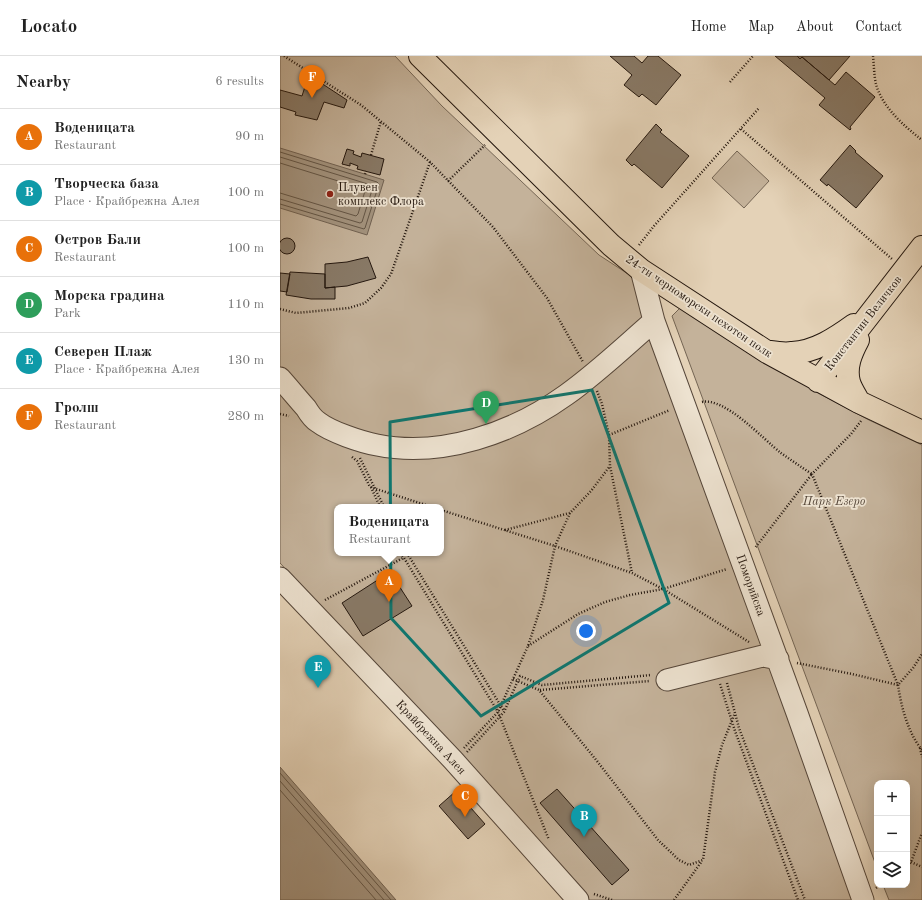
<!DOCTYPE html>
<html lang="en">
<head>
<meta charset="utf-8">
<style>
	:root { --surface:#fff; --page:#f2f2f2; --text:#222; --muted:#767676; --line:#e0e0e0; --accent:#db2777 }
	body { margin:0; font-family:"Old Standard TT",serif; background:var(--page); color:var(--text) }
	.controls { position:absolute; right:12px; bottom:12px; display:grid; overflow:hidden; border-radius:8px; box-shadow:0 4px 16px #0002 }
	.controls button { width:36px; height:36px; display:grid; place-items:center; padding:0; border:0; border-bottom:1px solid var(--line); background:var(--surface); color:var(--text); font:20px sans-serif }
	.you { position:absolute; left:306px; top:575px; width:14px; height:14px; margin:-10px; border:3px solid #fff; border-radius:50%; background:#1a73e8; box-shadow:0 0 0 6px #1a73e833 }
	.badge { display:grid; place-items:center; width:26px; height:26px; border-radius:50%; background:var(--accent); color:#fff; font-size:13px; font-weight:700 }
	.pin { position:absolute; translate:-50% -33px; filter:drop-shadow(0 1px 2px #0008) }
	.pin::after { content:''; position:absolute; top:21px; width:14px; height:12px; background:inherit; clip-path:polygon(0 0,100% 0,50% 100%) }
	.popup { position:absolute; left:54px; top:448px; width:110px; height:52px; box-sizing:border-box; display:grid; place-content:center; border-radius:8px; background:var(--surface); filter:drop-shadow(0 1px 3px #0005); font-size:13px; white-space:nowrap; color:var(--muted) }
	.popup b { font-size:15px; color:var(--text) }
	.popup::after { content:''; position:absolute; left:50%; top:100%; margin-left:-8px; border:8px solid transparent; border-top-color:var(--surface) }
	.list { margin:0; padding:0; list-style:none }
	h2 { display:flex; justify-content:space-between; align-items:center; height:52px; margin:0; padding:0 16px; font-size:17px }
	h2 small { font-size:13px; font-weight:400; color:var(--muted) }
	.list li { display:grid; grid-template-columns:26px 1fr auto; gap:12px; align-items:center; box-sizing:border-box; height:56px; padding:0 16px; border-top:1px solid var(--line) }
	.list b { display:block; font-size:15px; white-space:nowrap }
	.list p { margin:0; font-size:13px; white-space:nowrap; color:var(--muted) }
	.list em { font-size:13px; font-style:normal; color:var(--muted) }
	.icon { flex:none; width:22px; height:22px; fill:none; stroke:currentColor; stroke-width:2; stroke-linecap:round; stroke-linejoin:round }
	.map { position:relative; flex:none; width:642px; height:844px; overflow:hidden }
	header { display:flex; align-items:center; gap:24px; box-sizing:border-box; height:56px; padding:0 20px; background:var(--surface); border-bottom:1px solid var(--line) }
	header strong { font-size:19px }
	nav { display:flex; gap:22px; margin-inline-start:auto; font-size:14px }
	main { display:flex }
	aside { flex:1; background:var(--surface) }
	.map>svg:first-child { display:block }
</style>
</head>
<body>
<header>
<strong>Locato</strong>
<nav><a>Home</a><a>Map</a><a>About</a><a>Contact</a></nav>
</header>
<main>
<aside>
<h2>Nearby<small>6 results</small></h2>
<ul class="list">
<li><span class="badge" style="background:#e8710a">A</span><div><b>Воденицата</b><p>Restaurant</p></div><em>90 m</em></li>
<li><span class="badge" style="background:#0f9aa8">B</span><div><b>Творческа база</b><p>Place · Крайбрежна Алея</p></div><em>100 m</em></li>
<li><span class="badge" style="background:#e8710a">C</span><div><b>Остров Бали</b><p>Restaurant</p></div><em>100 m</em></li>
<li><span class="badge" style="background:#2e9e5b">D</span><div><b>Морска градина</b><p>Park</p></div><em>110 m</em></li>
<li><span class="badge" style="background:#0f9aa8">E</span><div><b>Северен Плаж</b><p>Place · Крайбрежна Алея</p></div><em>130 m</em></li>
<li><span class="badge" style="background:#e8710a">F</span><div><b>Гролш</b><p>Restaurant</p></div><em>280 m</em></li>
</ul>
</aside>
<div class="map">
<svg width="642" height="844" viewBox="0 0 642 844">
	<rect width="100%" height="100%" fill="#e4d2b7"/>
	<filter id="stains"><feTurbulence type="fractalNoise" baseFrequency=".005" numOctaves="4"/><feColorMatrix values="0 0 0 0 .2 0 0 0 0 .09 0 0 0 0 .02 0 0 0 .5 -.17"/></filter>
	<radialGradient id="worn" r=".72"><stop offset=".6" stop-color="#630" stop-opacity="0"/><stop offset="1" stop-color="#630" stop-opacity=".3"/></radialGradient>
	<path fill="#c4b29a" stroke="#746554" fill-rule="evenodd" d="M0 0H115L162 50 319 199 365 229 586 844H307L190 711 0 507ZM57 451H161V497H57Z
		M457 95 489 125 464 152 432 122Z
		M400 252 538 337 589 364 642 389V844H609L603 829H627V727H597V812L392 260Z"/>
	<path fill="#a3937e" stroke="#716252" d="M0 92 104 124 87 179 0 152Z
		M0 711 116 844H0Z"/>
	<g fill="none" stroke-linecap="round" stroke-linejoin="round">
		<path stroke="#645646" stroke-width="1" d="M0 96 97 126 99 128 85 172 84 173 0 148
			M0 101 91 129 93 131 82 166 80 167 0 143
			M0 107 84 133 85 135 78 158 76 160 0 137
			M0 717 111 844
			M0 725 104 844
			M0 734 96 844"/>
	</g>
	<path fill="#887966" stroke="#25180f" d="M330 0H354L362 7 368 0H378L401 19 376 49 362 38 359 41 344 29 352 19Z
		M495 0H517L520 3 522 1 555 29 566 16 595 41 570 71 571 73 570 74 539 49 545 42Z
		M517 0H570L549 24 522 1 520 3Z
		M28 21 41 27 67 44 64 52 44 46 37 64 15 59 16 56 0 51V34L22 40Z
		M376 68 382 74 380 76 409 100 382 132 354 108 352 110 346 104Z
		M570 89 576 95 575 96 603 120 576 152 548 128 547 130 540 124Z
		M67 93 74 95 73 98 81 101 82 97 104 103 100 119 77 113 78 110 70 107V110L62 108Z
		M-1 190a8 8 0 1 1 16 0a8 8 0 1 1-16 0Z
		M88 201 96 222 67 230 45 232V208L67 206Z
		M10 216 45 218V232L55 231V243H31L6 239Z
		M0 217 10 218 7 236 0 235Z
		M110 516 132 550 83 580 62 547Z
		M277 733 349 814 332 829 260 747Z
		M176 735 205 768 188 783 159 750Z"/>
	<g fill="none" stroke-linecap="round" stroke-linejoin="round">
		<defs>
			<path id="minor" d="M361 214 374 265 517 657 583 844
				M0 322C9 332 17 342 26 352 29 357 33 363 38 366 51 376 81 386 97 389 162 402 233 377 286 339 317 317 345 290 374 265
				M0 522 173 704 298 844
				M387 624 483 600 498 603"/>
			<path id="major" d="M140 0 331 189 361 214 487 296 579 346 642 376
				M578 284C571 297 565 311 569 326 571 333 576 340 579 346
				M490 296C497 297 505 298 512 297 535 296 556 282 574 269
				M538 325 642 191"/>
		</defs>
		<use href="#minor" stroke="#554639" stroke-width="23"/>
		<use href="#major" stroke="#25180f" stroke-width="24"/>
		<path stroke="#25180f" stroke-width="2.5" stroke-dasharray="1 2" stroke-linecap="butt" d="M4 0 81 49 150 106 213 171 267 242 303 306
			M593 0C594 9 594 20 596 28 602 51 624 70 642 84
			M450 26 473 0
			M461 73 612 203
			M91 99 101 65
			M85 118 86 115
			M168 125 205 89
			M359 189 374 170 479 52
			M0 253 16 257 69 252 85 247 101 232 111 218 150 106
			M317 335 322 348 329 379 330 410 352 517
			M422 346C445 341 483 383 501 397 511 404 521 411 532 418L475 492
			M0 358 9 360
			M581 365 571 378 532 418 618 629C621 650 628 677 642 694
			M329 379 390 354
			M72 401 77 405 90 431 152 451
			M80 402 104 451
			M91 431 100 451
			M161 454 275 490 352 517 383 533 469 586
			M225 474 290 457 311 435 330 410
			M121 497 218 656 269 784
			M127 497 224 655
			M45 544 123 502
			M248 590 298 558 325 546 350 539 383 533 447 513
			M517 607 572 618 618 629 633 612 642 598
			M233 623 259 634 317 705 378 784 399 804 409 809 423 804 435 716 442 689 455 657
			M447 627 459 672 525 844
			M440 628 455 675 518 844
			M260 634 370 625
			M184 692 218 656 248 590 263 544 275 490 290 457
			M640 692 642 701
			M187 696 224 656 240 620 262 629 371 619
			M631 806 642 811
			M627 809 631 806 642 777
			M596 832 600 829
			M314 838 332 844
			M394 844 422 805"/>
		<use href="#minor" stroke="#ede2d0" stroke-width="21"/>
		<use href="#major" stroke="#e4d2b7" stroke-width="22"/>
	</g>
	<path fill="none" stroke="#0f766e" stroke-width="3" stroke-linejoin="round" d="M312 334 389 547 201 660 111 562 110 366Z"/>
	<circle fill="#8f2418" stroke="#ede2d0" stroke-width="1.5" cx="50" cy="138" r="4"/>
	<g text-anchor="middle" stroke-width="3.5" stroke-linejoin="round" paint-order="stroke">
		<g font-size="12" fill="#25180f" stroke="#ede2d0" text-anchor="start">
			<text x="58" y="135">Плувен<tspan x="58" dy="14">комплекс Флора</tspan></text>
		</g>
		<g font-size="12" fill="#25180f" stroke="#ede2d0">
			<text transform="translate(419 250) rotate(34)" y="4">24-ти черноморски пехотен полк</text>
			<text transform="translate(583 267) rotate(-52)" y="4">Константин Величков</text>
			<text transform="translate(471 529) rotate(70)" y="4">Поморийска</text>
			<text transform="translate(151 681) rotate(47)" y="4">Крайбрежна Алея</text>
		</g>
		<g font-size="12" font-style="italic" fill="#554639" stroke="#ede2d0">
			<text x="554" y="449">Парк Езеро</text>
		</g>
	</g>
	<rect width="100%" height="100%" filter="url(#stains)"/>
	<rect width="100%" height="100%" fill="url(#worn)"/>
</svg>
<div class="controls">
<button>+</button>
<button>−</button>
<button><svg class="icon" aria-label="layers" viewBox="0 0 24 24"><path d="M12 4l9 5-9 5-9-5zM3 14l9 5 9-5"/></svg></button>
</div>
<div class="you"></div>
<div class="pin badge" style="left:109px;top:546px;background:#e8710a">A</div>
<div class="popup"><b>Воденицата</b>Restaurant</div>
<div class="pin badge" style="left:304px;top:781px;background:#0f9aa8">B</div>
<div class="pin badge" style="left:185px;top:761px;background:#e8710a">C</div>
<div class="pin badge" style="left:206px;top:368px;background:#2e9e5b">D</div>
<div class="pin badge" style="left:38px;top:632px;background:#0f9aa8">E</div>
<div class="pin badge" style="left:32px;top:42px;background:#e8710a">F</div>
</div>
</main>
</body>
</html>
